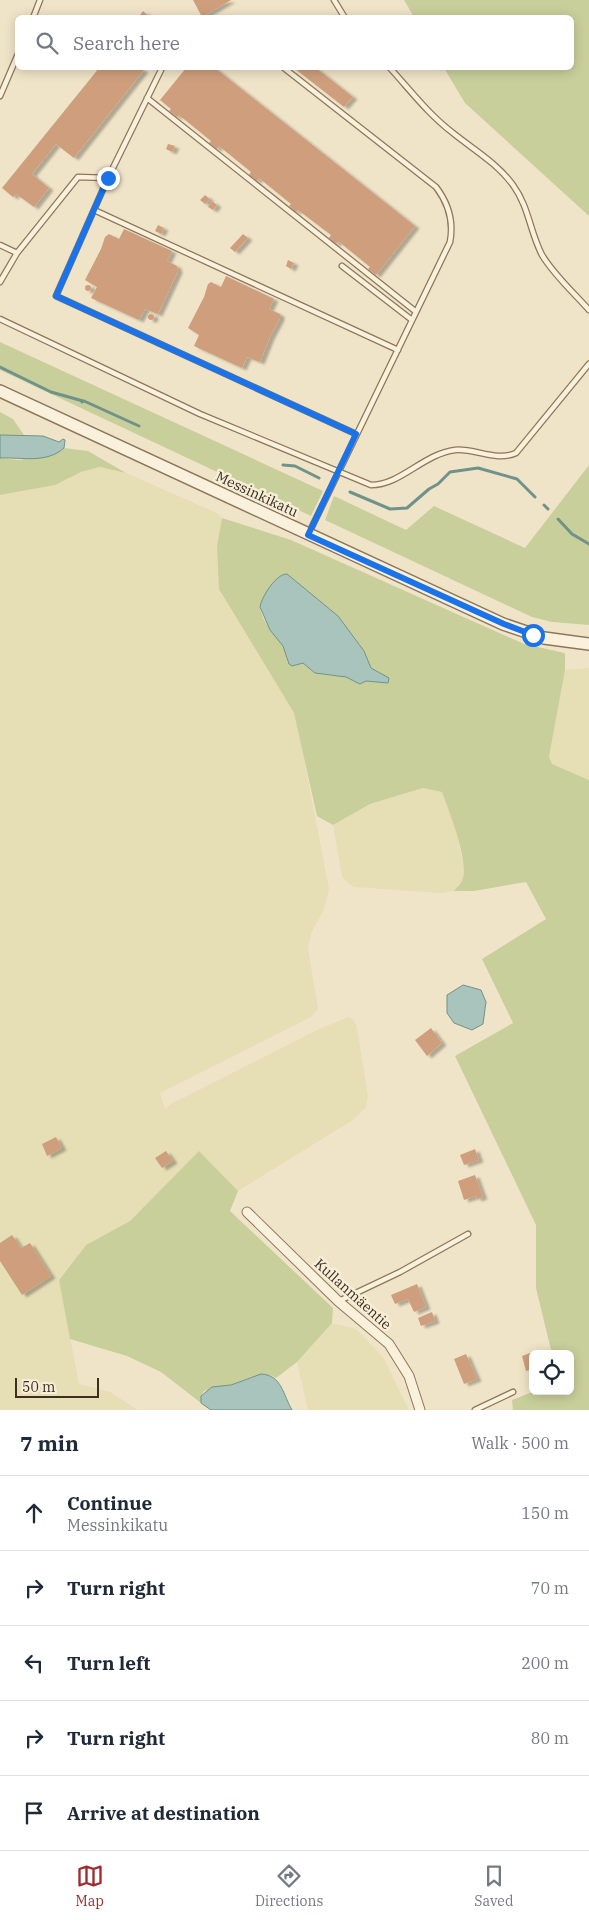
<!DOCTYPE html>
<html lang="en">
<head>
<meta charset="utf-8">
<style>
	:root { --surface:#fff; --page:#f2f2f3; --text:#1f2937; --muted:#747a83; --line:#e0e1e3; --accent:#9e2a2b }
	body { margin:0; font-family:"IBM Plex Serif",serif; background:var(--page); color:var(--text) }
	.controls { position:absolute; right:15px; bottom:15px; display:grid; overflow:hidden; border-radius:8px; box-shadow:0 2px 12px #0003 }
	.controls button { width:45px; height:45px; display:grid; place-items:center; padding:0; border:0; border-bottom:1px solid var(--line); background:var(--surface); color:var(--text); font:25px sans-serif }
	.scale { position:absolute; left:15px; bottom:12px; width:84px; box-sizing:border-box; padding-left:5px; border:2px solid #3d2e20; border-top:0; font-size:14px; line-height:18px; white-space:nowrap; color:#3d2e20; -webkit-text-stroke:4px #f7eed8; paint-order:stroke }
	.stop { position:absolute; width:15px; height:15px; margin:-11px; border:4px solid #1a73e8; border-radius:50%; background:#fff }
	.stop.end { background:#1a73e8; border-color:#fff; box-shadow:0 1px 5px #0008 }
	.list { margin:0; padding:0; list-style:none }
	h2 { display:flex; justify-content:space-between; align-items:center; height:65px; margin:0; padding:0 20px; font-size:21px }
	h2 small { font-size:16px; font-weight:400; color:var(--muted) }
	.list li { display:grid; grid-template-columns:32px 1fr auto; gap:15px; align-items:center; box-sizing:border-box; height:75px; padding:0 20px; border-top:1px solid var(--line) }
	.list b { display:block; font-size:19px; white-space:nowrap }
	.list p { margin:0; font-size:16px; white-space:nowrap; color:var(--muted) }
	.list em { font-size:16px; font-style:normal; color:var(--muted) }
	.icon { flex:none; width:28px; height:28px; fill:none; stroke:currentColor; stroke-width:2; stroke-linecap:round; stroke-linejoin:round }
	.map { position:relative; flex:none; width:589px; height:1410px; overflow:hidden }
	.search { position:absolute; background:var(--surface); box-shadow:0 2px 12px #0003; left:15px; right:15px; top:15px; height:55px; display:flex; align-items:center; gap:12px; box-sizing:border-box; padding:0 18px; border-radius:8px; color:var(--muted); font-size:19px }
	.sheet { height:440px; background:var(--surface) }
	nav { display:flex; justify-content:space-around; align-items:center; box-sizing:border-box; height:70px; border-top:1px solid var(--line); background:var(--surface); font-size:14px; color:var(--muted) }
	nav a { display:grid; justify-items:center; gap:2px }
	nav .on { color:var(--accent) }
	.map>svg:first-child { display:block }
</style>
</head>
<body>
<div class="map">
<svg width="589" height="1410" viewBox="0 0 589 1410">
	<defs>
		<filter id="shadow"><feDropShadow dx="4.5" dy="2.5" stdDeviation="1" flood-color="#0004"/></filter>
	</defs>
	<rect width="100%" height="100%" fill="#f0e4c8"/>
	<path fill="#e6deb5" d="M100 467 126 473 217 513 222 518 217 546 226 601 294 713 297 722 329 889 324 909 311 934 308 948 318 1009 311 1017 160 1093 165 1109 171 1104 317 1030 348 1017 354 1020 357 1028 368 1096 366 1107 353 1120 238 1191 199 1151 130 1221 86 1245 59 1279 79 1384 110 1392 138 1410H0V495L55 485 81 472Z
		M589 668V780L552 764 549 757 565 670Z
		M423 788 442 792 454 823 464 868 463 880 454 891 440 893 354 887 348 883 342 877 333 825 370 804Z
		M332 1323 356 1329 383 1357 409 1410H308L297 1362Z"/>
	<path fill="#c9cf9b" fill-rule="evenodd" d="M404 0H589V216L465 103 444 68H572V18L414 17Z
		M0 342 323 491 311 516 0 370Z
		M0 412 13 419 24 435H0Z
		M64 448 88 451 126 473 100 467 81 472 55 485 0 495V458L20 460 60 451Z
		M589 465V625L552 622 532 617 325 520 334 496 406 530 434 506 525 548Z
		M222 518 291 540 524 644 565 653V670L549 757 552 764 589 780V1410H513L512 1400 535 1391H570V1354H552L536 1288V1225L455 1056 513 1023 482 959 546 919 526 882 474 891H454C457 887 462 883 463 878 468 859 449 811 442 792L423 788 370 804 333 825 317 816 294 713 219 589 217 546ZM287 574 338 616 364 651 371 668 389 678 388 683 366 681 360 684 346 677 315 673 303 663 291 666C284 660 288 651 282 644 274 633 261 621 260 606L278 578Z
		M199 1151 238 1191 230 1211 333 1308 332 1323 297 1362 276 1378 270 1375 251 1377 231 1385 204 1391 201 1396V1403L161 1372 127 1356 70 1339 59 1280 86 1245 130 1221Z"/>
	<path fill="#a9c4bc" stroke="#6f938a" d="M0 435 43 436 59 442 63 439 65 440 64 448C46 464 21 457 0 458Z
		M287 574 338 616 364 651 371 668 389 678 388 683 366 681 360 684 346 677 315 673 303 663 292 666 289 664 283 646 270 630 260 607C262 596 276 574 287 574Z
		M463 985 481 990 486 1002 483 1024 472 1030 454 1023 447 1013V995Z
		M261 1374C282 1375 283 1395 292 1410H211L201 1403V1396L212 1387 231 1385Z"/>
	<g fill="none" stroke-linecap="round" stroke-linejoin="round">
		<path stroke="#6f938a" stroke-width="3" d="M0 367 51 392 83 401
			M82 402 84 401 139 426
			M283 465 295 466 319 478
			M350 492 390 509 407 508 429 489 438 484 450 472 478 468 517 479 535 497
			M544 505 548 509
			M558 519 572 534 589 544"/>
	</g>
	<path fill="#cf9f7d" filter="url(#shadow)" d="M193 0H231L202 17Z
		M143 11 151 18H138Z
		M99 68H140L144 70 74 158 56 144 32 174 49 188 34 207 16 194 13 197 2 188Z
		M186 68H215L415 226 376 275 368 269 370 267 338 241 336 244 329 238 331 235 298 210 296 212 289 206 291 204 259 178 257 181 249 175 251 172 219 146 217 149 209 143 211 141 179 115 177 117 169 111 171 109 160 100Z
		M294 68H316L353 97 344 107Z
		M168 144 175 146 172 152 166 149Z
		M205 195 210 199 205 204 200 200Z
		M212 201 217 205 213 210 208 207Z
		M158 225 164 228 161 234 155 231Z
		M124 229 172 251 167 261 177 266 178 271 158 314 145 309 139 320 91 298 97 287 85 280 101 249 105 237 109 234 119 239Z
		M243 234 248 238 235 252 230 248Z
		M288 260 294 263 291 269 286 266Z
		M226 276 274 299 269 309 280 314V318L270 337 260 362 247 357 242 368 194 346 199 335 188 328 204 297 208 284 211 282 221 287Z
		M85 288a3 3 0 1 1 6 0a3 3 0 1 1-6 0Z
		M148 317a3 3 0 1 1 6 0a3 3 0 1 1-6 0Z
		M431 1028 442 1043 427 1056 415 1040Z
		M56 1137 62 1148 47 1156 42 1144Z
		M475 1149 479 1160 464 1165 460 1155Z
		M166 1151 173 1161 162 1168 155 1158Z
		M475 1175 483 1197 477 1199 476 1196 464 1200 458 1181Z
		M12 1235 21 1248 30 1243 51 1276 22 1295 0 1261V1243Z
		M417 1284 426 1307 414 1312 408 1299 395 1304 391 1295Z
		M432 1312 435 1321 421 1326 418 1318Z
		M533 1352V1369L526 1371 522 1356Z
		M466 1354 477 1379 464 1384 454 1359Z"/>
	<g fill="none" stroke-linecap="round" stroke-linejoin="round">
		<defs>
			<path id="service" d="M334 0 345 18
				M33 18 40 0
				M284 68 436 187C449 204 454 221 450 242L309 533
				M390 68C410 90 429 115 453 133 474 150 497 163 513 185 529 207 530 232 542 255 554 275 574 293 589 310
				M0 96 18 54
				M147 98 415 311
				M108 178 162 68
				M94 210 398 350
				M0 245 17 253 78 177 108 178 56 296 356 434
				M342 266 412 320
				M0 282 17 253
				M0 319 200 414 371 485C401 485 423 454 455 450 475 448 496 462 516 453L589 364
				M339 1301 400 1272 468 1234
				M475 1410 513 1392"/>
			<path id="minor" d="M247 1212 338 1301 389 1344 409 1376 420 1410"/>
			<path id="tertiary" d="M0 391 503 624 544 638 589 644"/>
		</defs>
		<use href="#service" stroke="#8d765c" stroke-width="7"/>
		<use href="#minor" stroke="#8d765c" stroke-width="11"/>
		<use href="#tertiary" stroke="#8d765c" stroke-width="14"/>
		<use href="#service" stroke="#faf1dc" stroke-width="4.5"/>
		<use href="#minor" stroke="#faf1dc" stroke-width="9"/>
		<use href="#tertiary" stroke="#faf1dc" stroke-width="11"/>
	</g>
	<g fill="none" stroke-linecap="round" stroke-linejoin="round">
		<path stroke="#1a73e8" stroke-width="6" d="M108 178 56 296 356 434 308 535 504 624 533 635"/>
	</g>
	<g text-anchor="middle" stroke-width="5" stroke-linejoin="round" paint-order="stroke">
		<g font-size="14" fill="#3d2e20" stroke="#f7eed8">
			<text transform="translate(257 494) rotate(25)" y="5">Messinkikatu</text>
			<text transform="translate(353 1294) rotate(42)" y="5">Kullanmäentie</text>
		</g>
	</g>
</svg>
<div class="controls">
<button><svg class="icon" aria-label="locate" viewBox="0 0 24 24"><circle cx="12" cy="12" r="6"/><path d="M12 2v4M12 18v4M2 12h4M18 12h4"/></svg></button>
</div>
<div class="scale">50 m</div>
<div class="stop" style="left:533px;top:635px"></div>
<div class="stop end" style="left:108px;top:178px"></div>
<div class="search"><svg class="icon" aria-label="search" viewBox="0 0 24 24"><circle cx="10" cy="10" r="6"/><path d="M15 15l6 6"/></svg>Search here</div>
</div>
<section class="sheet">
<h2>7 min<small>Walk · 500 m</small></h2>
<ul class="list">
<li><svg class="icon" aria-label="ahead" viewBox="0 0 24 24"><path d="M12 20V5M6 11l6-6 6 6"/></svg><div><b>Continue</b><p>Messinkikatu</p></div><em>150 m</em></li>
<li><svg class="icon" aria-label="right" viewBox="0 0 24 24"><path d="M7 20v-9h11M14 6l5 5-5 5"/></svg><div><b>Turn right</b></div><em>70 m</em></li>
<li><svg class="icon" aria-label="left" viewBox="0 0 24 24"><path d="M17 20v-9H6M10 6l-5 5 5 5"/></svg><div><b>Turn left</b></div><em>200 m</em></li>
<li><svg class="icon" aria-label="right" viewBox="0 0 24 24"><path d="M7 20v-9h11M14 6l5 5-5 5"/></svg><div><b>Turn right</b></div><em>80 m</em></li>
<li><svg class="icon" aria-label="arrive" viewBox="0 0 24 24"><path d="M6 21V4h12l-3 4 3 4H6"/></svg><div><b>Arrive at destination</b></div></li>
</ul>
</section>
<nav>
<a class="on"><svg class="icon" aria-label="map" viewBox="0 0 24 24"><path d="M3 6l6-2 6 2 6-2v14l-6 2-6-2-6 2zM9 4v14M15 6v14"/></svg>Map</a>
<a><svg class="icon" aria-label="directions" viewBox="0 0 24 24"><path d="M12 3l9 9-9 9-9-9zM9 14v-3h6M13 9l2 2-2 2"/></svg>Directions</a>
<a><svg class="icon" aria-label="saved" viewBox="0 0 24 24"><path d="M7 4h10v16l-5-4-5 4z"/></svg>Saved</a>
</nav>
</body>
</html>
